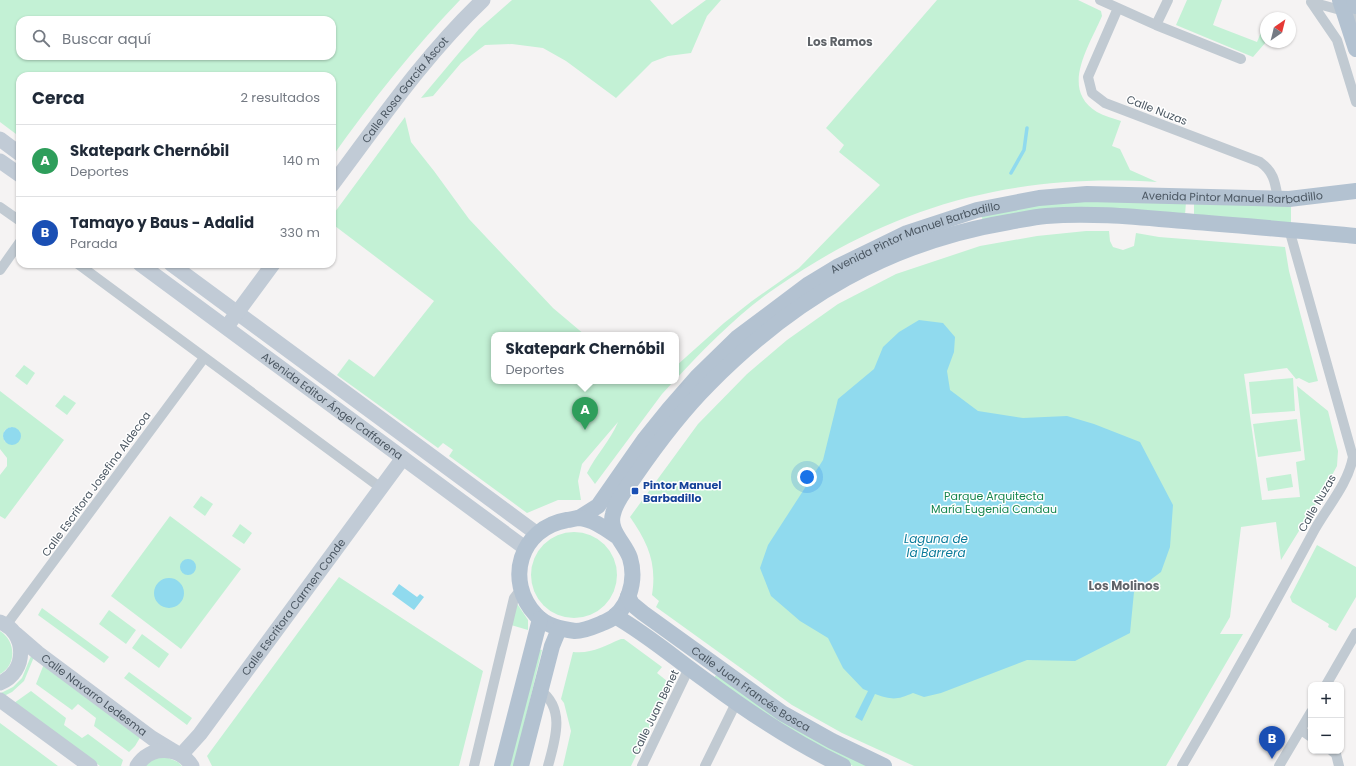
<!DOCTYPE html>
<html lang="es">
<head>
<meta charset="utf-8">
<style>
	:root { --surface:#fff; --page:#f2f2f3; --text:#1f2937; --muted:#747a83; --line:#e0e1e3; --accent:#1a73e8 }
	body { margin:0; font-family:Poppins,sans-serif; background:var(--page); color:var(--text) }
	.controls { position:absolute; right:12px; bottom:12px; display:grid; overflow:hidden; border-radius:8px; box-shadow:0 1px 3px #0004 }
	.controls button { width:36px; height:36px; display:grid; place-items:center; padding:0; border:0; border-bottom:1px solid var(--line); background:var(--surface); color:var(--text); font:20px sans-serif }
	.compass { position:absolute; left:1260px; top:12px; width:36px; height:36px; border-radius:50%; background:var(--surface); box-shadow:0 1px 3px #0004; rotate:35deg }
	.you { position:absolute; left:807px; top:477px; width:14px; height:14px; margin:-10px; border:3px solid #fff; border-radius:50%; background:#1a73e8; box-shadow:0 0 0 6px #1a73e833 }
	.badge { display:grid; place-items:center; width:26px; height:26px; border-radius:50%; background:var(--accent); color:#fff; font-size:13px; font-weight:700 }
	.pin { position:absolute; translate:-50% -33px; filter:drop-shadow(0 1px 2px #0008) }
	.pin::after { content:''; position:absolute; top:21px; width:14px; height:12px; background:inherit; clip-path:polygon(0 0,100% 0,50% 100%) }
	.popup { position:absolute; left:491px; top:332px; width:188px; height:52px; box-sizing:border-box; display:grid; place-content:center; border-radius:8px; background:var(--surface); filter:drop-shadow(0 1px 3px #0005); font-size:13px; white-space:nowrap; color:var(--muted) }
	.popup b { font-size:15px; color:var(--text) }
	.popup::after { content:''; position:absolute; left:50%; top:100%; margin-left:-8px; border:8px solid transparent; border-top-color:var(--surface) }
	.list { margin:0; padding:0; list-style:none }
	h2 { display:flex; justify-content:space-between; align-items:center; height:52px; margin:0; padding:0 16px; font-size:17px }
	h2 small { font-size:13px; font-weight:400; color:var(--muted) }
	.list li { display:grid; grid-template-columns:26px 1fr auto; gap:12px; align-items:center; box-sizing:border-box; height:72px; padding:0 16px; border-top:1px solid var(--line) }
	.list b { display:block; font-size:15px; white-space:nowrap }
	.list p { margin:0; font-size:13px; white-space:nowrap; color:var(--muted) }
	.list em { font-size:13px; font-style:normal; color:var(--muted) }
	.icon { flex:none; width:22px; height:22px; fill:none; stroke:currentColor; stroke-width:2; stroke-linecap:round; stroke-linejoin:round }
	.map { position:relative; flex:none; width:1356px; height:766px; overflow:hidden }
	.search { position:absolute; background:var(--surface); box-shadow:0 1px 3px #0004; left:16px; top:16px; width:320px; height:44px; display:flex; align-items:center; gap:10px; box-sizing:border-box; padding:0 14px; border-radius:12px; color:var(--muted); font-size:15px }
	.panel { position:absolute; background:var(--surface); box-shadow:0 1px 3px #0004; left:16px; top:72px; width:320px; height:196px; border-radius:12px }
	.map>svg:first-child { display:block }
</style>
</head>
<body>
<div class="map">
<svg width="1356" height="766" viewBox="0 0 1356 766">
	<rect width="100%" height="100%" fill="#f5f3f3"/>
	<path fill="#c3f1d5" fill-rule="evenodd" d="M0 0H460C413 49 371 102 332 157V76H20V137L0 122ZM20 20H332V56H20Z
		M512 0H650L672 25 706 0H721L707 16 691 53 668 56 652 62 616 98 566 61 543 48 512 44 485 45 461 63 433 96 421 98 479 29Z
		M937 0H1078L1101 11 1102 16C1090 45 1059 89 1097 112 1104 116 1113 118 1121 121L1112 146 1120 149 1130 170 1157 182C1013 173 895 205 777 287 739 313 707 346 676 379V366L724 323 752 301 799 268 880 185 839 152 844 145 826 128Z
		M1187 0H1222L1213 25 1257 42 1266 20V42L1253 57 1176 25Z
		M405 117 411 142 434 171 469 219 553 308 585 335H494V381H674L662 394 595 484 587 473C596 455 610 441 618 422L582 464 578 481 581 500H558L527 513 449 456 453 450 443 443 438 448 337 375 349 359 374 377 434 301 335 226 332 230V216Z
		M1091 200 1186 202 1185 215 983 221 981 215 1037 205Z
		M1194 202 1291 204V224L1194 216Z
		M1086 231H1109L1110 241 1113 247 1123 250 1134 246 1136 233 1159 237 1285 247 1289 271 1318 381 1309 383 1299 378 1296 379 1287 368 1244 374 1262 500 1300 497 1296 462 1305 460 1297 386 1328 411 1338 451 1337 466 1320 497 1281 560 1276 522 1241 527 1230 617 1220 634H1243L1166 766H914L842 733 792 705 656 607 659 601 652 595C657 563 648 543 630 517L698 424 747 374 787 340 838 304 896 274 980 246 1037 236Z
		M24 365 35 373 27 385 15 376Z
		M1293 378 1295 411 1252 414 1249 382Z
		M0 391 64 440 5 519 0 516V475L7 466V458L0 449ZM11 427 17 429 20 435 19 440 13 444 5 442 3 436 5 430Z
		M64 395 76 403 67 415 55 406Z
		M1297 419 1301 451 1258 457 1253 424Z
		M1291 474 1293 487 1268 491 1266 478Z
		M201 496 213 504 205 516 193 507Z
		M170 516 241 569 181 649 111 596Z
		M240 524 252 533 244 544 232 536Z
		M531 575a43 43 0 1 1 86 0a43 43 0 1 1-86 0Z
		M1317 545 1356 567V597L1336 631 1328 627 1329 624 1292 602 1290 597Z
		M339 577 483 671 459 766H212L207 756Z
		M516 602 528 620V630L511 625Z
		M42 608 109 657 104 663 38 615Z
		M109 610 136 630 126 644 99 624Z
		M0 631C16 641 17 665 0 674Z
		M142 634 169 654 159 668 132 648Z
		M621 639H624L662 667 657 673 667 681 673 674 675 675 631 766H563L571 731 564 703 561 699 573 652C592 654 604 646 621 639Z
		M536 649 542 650 514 766H507Z
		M31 656 34 657 24 681 12 692 4 696 1 693 13 687 22 678Z
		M44 664 141 736 135 746 129 752 94 726 96 718 78 704 72 710 36 684Z
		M129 672 192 718 187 725 124 678Z
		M716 675 867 766H853L820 749 713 680Z
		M31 691 66 718 64 725 82 738 88 734 123 760 121 766H100L14 703Z
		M0 723 58 766H0Z
		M166 757 178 762 182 766H144L153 759Z"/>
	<path fill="#90daee" d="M919 320 943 323 955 337 954 352 947 371 950 390 978 411 1023 418 1067 416 1094 424 1140 442 1173 505 1170 547 1161 572 1134 592 1130 633 1075 661 1027 660 941 693 924 697 913 693C897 700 892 700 875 694L862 721 855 717 868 691 863 689 843 668 828 638 800 621 771 596 760 568 768 545 823 460 838 399 874 369 883 347 899 332Z
		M3 436a9 9 0 1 1 18 0a9 9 0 1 1-18 0Z
		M180 567a8 8 0 1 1 16 0a8 8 0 1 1-16 0Z
		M154 593a15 15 0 1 1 30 0a15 15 0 1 1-30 0Z
		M399 584 417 597 420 594 424 597 414 610 392 594Z"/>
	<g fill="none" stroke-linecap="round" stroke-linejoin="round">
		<path stroke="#90daee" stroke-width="3.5" d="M1011 173 1024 150 1027 128"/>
		<path stroke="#c1cad2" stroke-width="10" d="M1100 0 1156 25 1168 0
			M1311 2 1337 40 1356 102
			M1311 2 1344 11 1356 20
			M1118 8 1088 77 1092 93 1105 103 1260 162C1274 172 1275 182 1278 199
			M1156 25 1241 59
			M0 207 20 221
			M78 264 381 488
			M0 270 20 242
			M7 624 204 358
			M1326 685 1356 633
			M540 690C566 709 555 740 548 766
			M1301 730 1311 737
			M1332 751 1336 754 1339 766
			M474 766 514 598 521 589
			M642 766 689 668
			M705 766 736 703
			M1182 766C1228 688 1272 609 1315 529 1328 506 1348 484 1353 457L1289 229
			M1279 766 1311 712"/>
		<g stroke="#c1cbd6" stroke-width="15">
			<path d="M0 139 20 154"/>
			<path d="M0 161 20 175"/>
			<path id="s1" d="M332 185C380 121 425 55 483 0"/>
			<path id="s2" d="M140 264 525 548"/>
			<path d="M171 264 536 533"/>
			<path d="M231 321 273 264"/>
			<path d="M0 622C27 632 28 672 0 683"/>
			<path id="s3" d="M16 634 38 653 152 738 175 752"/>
			<path d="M0 700 90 766"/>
			<path id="s4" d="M181 755 200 734 403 458"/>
			<path d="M137 766C150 745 179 746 192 766"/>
		</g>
		<g stroke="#b3c2d1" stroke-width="16">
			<path d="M1340 0 1356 49"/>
			<path d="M1354 0 1356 6"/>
			<path id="s5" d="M579 518 598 506 644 440 669 409 697 377 737 338 809 284 837 267 907 233 977 210 1039 198 1087 194 1289 199 1356 191"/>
			<path d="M618 537C606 529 593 519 579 518 575 518 571 520 567 520 520 528 504 581 536 615 546 626 561 629 575 631 585 631 595 626 605 622 628 613 637 581 630 558 625 543 608 531 613 514 616 500 627 488 635 476 657 444 681 412 709 384 794 298 889 242 1009 222 1021 220 1034 217 1046 216 1096 212 1145 218 1195 222 1249 226 1302 231 1356 236"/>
			<path id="s6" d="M628 596 632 604 643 613 782 713 832 741 884 766"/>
			<path d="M615 616C648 635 677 660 708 682 751 714 795 743 843 766"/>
			<path d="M502 766 540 619"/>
			<path d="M521 766 552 646 559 629"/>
		</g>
	</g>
	<rect fill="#1a4fb4" stroke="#fff" stroke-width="1.5" x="631" y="487" width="8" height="8" rx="2"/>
	<g text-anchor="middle" stroke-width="3" stroke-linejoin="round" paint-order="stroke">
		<g font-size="11" fill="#4a5661" stroke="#fff">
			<text dy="4" stroke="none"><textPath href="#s1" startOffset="120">Calle Rosa García Áscot</textPath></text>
			<text transform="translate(1157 110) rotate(21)" y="4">Calle Nuzas</text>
			<text dy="4" stroke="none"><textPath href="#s5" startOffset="772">Avenida Pintor Manuel Barbadillo</textPath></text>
			<text dy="4" stroke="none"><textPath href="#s5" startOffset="448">Avenida Pintor Manuel Barbadillo</textPath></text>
			<text dy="4" stroke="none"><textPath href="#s2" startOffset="239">Avenida Editor Ángel Caffarena</textPath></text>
			<text transform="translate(96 484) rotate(-54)" y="4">Calle Escritora Josefina Aldecoa</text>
			<text transform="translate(1317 503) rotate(-60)" y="4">Calle Nuzas</text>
			<text dy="4" stroke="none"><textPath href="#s4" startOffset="186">Calle Escritora Carmen Conde</textPath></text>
			<text dy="4" stroke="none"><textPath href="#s6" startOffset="155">Calle Juan Francés Bosca</textPath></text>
			<text dy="4" stroke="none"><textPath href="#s3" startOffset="99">Calle Navarro Ledesma</textPath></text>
			<text transform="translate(655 712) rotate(-64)" y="4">Calle Juan Benet</text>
		</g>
		<g font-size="11" font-weight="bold" fill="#164399" stroke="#fff" text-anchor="start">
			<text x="643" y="489">Pintor Manuel<tspan x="643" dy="13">Barbadillo</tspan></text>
		</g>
		<g font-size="11" fill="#17864f" stroke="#fff">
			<text x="994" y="500">Parque Arquitecta<tspan x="994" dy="13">María Eugenia Candau</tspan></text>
		</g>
		<g font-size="12" font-weight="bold" fill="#5f6368" stroke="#fff">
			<text x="840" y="46">Los Ramos</text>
			<text x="1124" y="590">Los Molinos</text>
		</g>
		<g font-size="12" font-style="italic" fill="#0c7c9b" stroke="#fff">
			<text x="936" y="543">Laguna de<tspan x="936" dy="14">la Barrera</tspan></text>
		</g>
	</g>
</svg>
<div class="controls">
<button>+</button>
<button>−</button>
</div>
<svg class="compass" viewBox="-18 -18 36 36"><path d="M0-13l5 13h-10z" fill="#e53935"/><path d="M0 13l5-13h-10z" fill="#747a83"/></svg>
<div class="you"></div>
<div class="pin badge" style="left:585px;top:430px;background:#2e9e5b">A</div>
<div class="popup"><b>Skatepark Chernóbil</b>Deportes</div>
<div class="pin badge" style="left:1272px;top:759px;background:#1a4fb4">B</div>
<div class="search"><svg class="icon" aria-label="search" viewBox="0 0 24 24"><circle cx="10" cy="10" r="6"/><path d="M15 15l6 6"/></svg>Buscar aquí</div>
<section class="panel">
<h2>Cerca<small>2 resultados</small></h2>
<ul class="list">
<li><span class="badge" style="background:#2e9e5b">A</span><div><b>Skatepark Chernóbil</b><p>Deportes</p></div><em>140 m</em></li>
<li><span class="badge" style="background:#1a4fb4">B</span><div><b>Tamayo y Baus - Adalid</b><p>Parada</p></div><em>330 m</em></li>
</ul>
</section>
</div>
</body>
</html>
